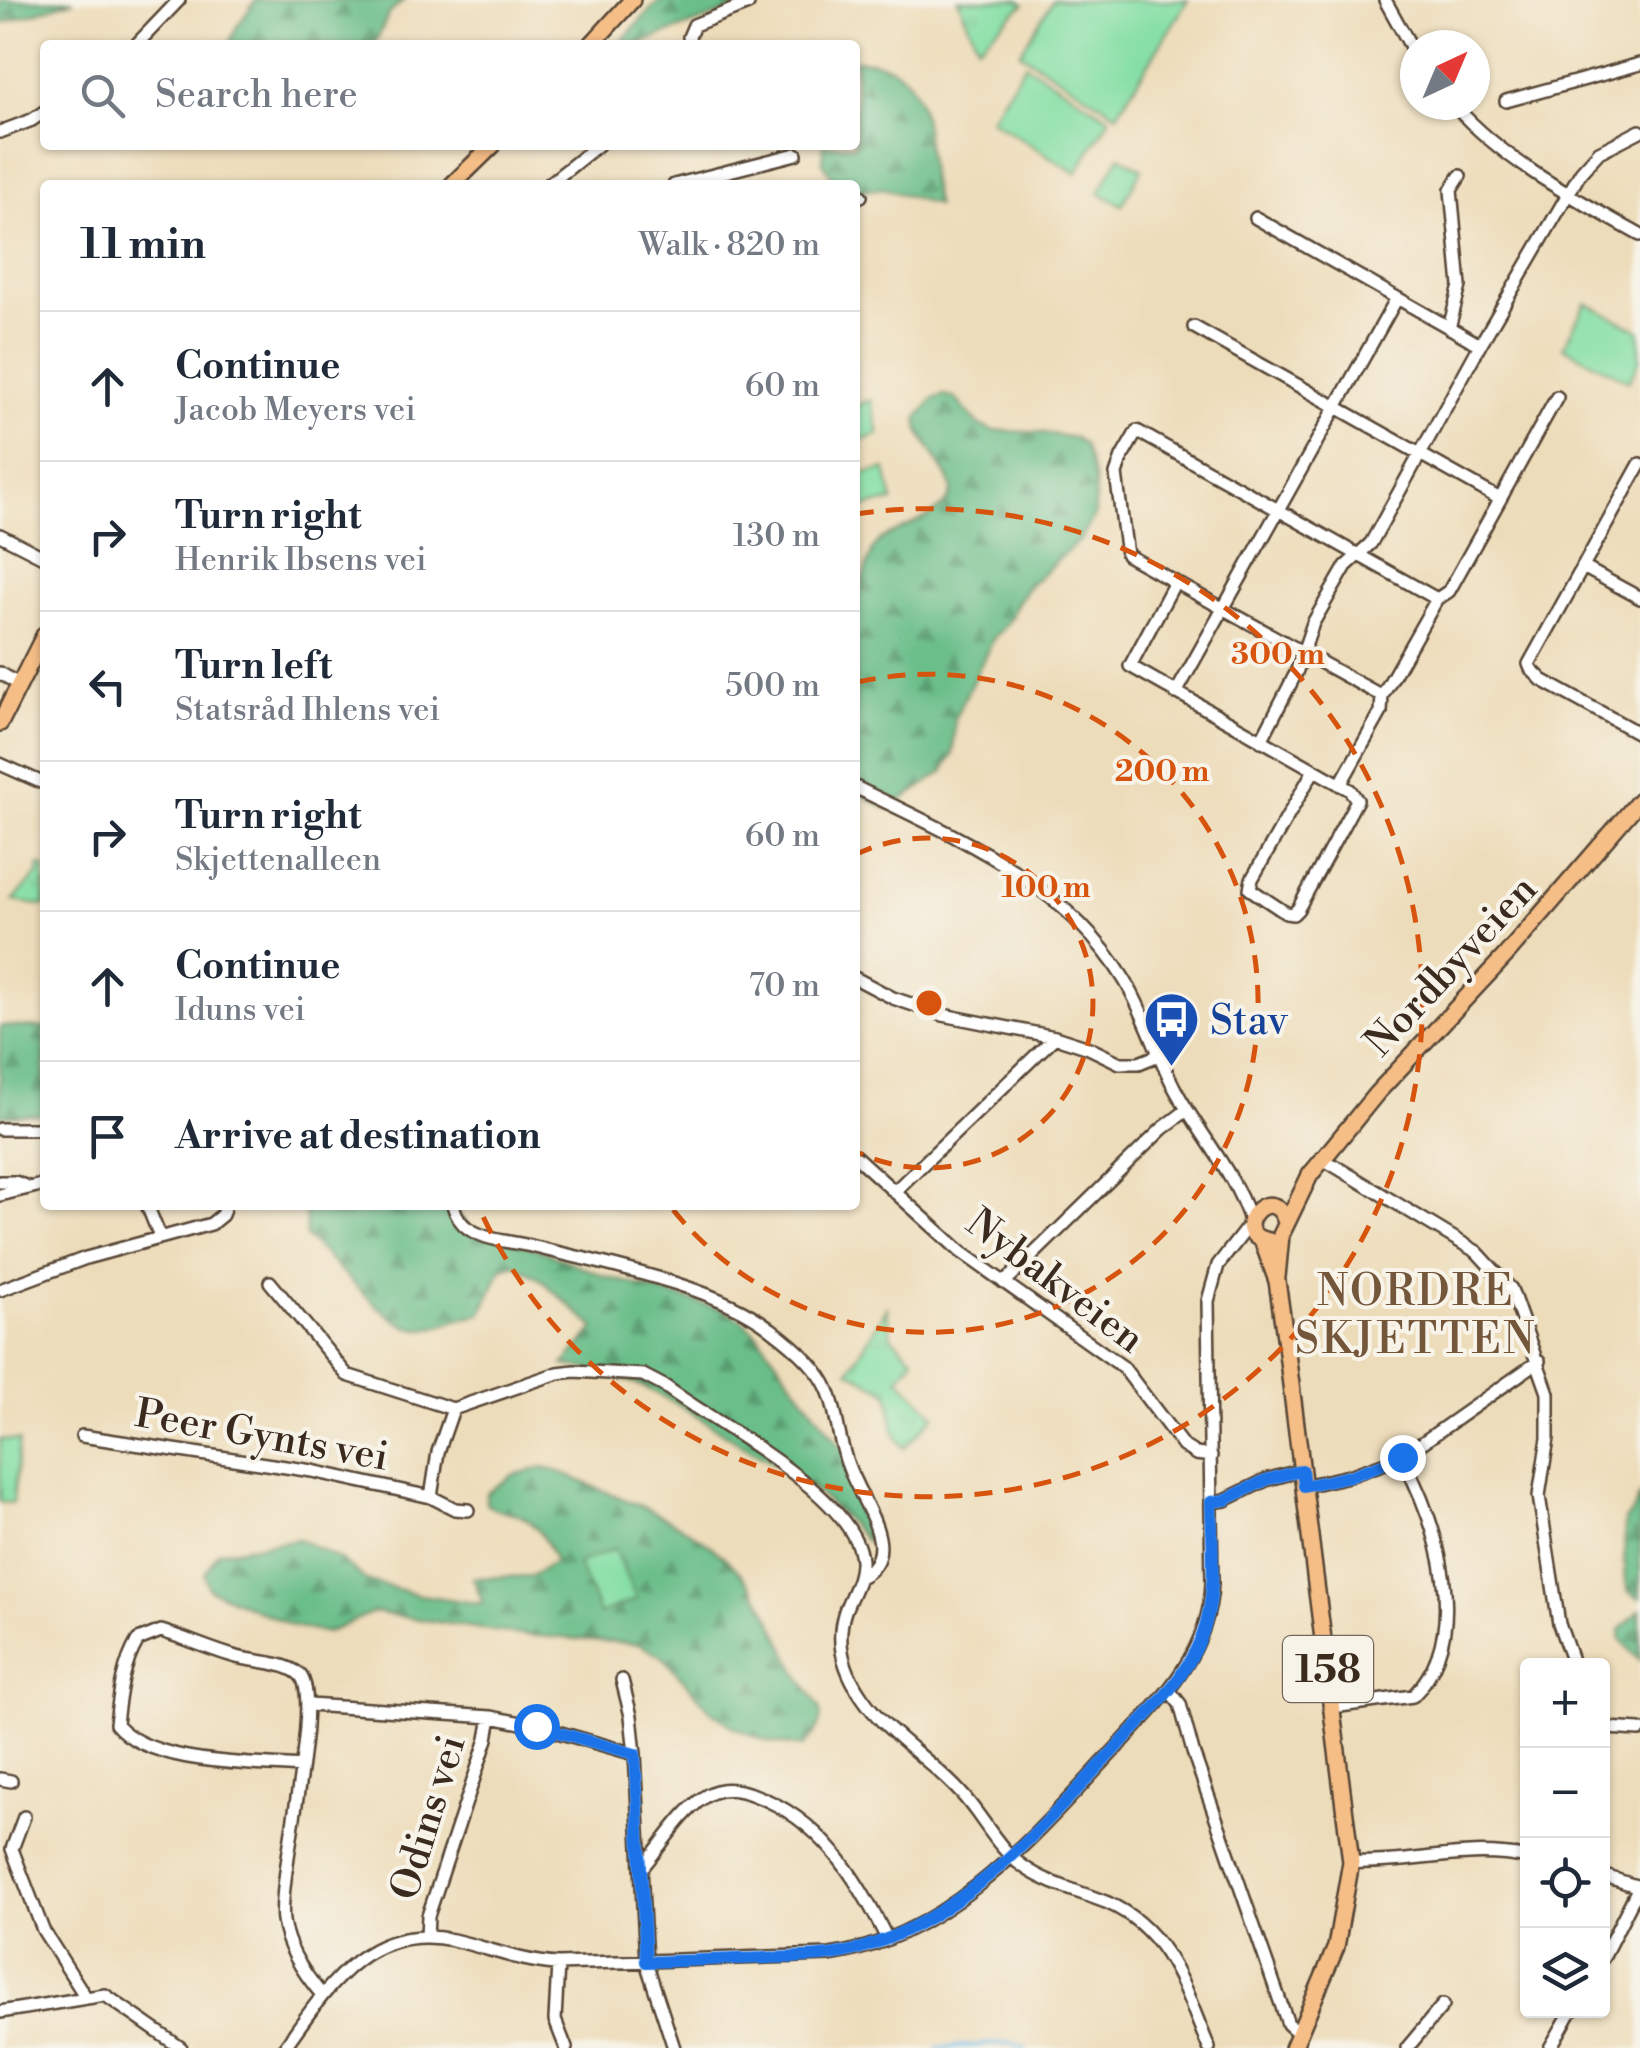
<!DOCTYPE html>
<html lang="en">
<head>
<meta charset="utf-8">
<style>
	:root { --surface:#fff; --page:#f2f2f3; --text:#1f2937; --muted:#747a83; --line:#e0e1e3 }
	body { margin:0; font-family:"Libre Bodoni",serif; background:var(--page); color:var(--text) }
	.controls { position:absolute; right:30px; bottom:30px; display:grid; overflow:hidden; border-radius:10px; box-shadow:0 2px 8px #0004 }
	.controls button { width:90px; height:90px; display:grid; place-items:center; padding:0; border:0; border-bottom:2px solid var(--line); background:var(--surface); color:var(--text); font:50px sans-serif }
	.compass { position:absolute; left:1400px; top:30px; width:90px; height:90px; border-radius:50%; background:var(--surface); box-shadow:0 2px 8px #0004; rotate:44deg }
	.stop { position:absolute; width:30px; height:30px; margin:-22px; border:8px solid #1a73e8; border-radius:50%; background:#fff }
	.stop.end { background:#1a73e8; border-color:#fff; box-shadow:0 2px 10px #0008 }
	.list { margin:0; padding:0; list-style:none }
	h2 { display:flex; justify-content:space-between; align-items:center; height:130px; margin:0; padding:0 40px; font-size:42px }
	h2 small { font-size:32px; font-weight:400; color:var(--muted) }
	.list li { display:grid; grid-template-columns:65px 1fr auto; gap:30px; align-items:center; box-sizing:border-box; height:150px; padding:0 40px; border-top:2px solid var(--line) }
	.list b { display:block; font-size:38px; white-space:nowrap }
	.list p { margin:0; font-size:32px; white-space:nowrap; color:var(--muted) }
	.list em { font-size:32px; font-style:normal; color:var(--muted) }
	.icon { flex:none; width:55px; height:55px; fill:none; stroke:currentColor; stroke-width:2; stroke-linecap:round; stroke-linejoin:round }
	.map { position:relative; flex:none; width:1640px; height:2048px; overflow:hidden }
	.search { position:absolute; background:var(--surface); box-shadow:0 2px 8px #0004; left:40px; top:40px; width:820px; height:110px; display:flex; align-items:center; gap:25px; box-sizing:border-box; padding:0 35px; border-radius:10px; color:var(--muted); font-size:38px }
	.panel { position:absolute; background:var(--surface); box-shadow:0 2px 8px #0004; left:40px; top:180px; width:820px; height:1030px; border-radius:10px }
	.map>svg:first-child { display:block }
</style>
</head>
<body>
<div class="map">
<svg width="1640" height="2048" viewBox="0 0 1640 2048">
	<defs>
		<pattern id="grass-tufts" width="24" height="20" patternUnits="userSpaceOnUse" patternTransform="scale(2.5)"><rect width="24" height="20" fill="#84dfa5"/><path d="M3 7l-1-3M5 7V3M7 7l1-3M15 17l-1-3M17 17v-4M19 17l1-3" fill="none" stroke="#73c08e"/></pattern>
		<pattern id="forest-firs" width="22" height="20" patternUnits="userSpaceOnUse" patternTransform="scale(2.5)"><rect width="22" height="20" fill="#6bbe8a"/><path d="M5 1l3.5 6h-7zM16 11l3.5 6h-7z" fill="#599b70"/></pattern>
	</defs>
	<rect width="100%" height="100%" fill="#f7f3e8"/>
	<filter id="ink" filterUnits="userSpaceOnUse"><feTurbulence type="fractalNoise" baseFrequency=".01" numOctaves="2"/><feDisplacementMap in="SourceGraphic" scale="20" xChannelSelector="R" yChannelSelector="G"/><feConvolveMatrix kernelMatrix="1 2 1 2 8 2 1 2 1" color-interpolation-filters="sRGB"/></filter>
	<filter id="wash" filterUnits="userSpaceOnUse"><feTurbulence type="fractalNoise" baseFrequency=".0048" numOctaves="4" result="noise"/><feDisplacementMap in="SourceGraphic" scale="40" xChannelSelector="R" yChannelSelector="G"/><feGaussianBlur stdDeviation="2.25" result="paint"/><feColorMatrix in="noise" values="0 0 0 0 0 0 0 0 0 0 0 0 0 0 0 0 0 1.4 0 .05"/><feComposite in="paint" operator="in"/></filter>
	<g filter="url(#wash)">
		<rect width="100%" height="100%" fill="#eddcb9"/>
		<path fill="url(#grass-tufts)" stroke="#608462" stroke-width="2.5" d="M958 0H1019L1024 4 978 46Z
			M39 865 45 867V906L13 901 39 873Z
			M887 1308 891 1336 914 1359 899 1378 935 1415 905 1448C886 1430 896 1413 888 1392L849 1371Z"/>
		<path fill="url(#forest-firs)" stroke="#537454" stroke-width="2.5" d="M0 0H74L0 24Z
			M256 0H404L389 14 374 45H229L236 28Z
			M660 0H759L636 45H618Z
			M855 60C943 61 918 146 936 205L882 188 855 192V185H837L823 163V145H855Z
			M944 395 955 398 979 425 991 430 1044 433 1075 438 1084 445 1095 480V515L1080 540 1030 585 1017 602 1009 621 993 639 955 718 953 754 943 772 889 809 855 792V601L873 549 881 539 930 516 947 502 952 491 948 478 919 431 917 419 933 399Z
			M0 1026 45 1028V1114L0 1116Z
			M305 1205H451L472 1230 540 1250 604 1276 725 1310 741 1319 758 1335 853 1463 871 1517V1533L865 1541C845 1516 817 1492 792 1473 779 1464 764 1458 751 1450 682 1409 648 1377 564 1365L595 1328 540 1279 515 1264 502 1268 481 1314C459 1316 435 1333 413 1328 385 1322 330 1258 306 1237Z
			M541 1468C563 1470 578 1481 599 1489 659 1512 719 1539 757 1594 773 1618 782 1645 796 1670 815 1707 838 1711 802 1747L769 1742 733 1727 710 1710 664 1658 639 1644 514 1634 373 1612 327 1633 293 1626 209 1589 204 1574 218 1552 299 1539 341 1560 367 1581 420 1595 483 1604 473 1578 531 1576 555 1562C547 1541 533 1517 510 1512 499 1510 495 1511 486 1503V1494L513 1475Z
			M1640 1494V1599L1629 1592 1624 1573 1625 1520 1634 1510Z
			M1640 1610V1661L1621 1640 1620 1630Z"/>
		<path fill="#84dfa5" stroke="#608462" stroke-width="2.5" d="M1053 0H1188L1117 114 1020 53Z
			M1025 64 1110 118 1076 173 990 119Z
			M1120 156 1142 169 1122 205 1099 193Z
			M1586 303 1640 331V360L1629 381 1563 347Z
			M871 400 879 434 855 443V406Z
			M886 469 893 501 855 509V475Z
			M0 1439 19 1441 13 1503 0 1502Z
			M614 1549 636 1599 600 1614 578 1564Z"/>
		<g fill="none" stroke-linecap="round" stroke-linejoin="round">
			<path stroke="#6ebbe8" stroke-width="4" d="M937 2048 1012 2043 1025 2048"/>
		</g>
	</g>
	<g filter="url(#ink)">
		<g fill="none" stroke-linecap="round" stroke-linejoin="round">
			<defs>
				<path id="minor" d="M1385 0 1415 54
					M136 45 179 0
					M690 45 689 37 694 25 748 4
					M1506 101 1640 64
					M1454 105C1505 162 1574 198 1640 235
					M0 132 32 120 45 111
					M548 185 598 145
					M674 185 796 154
					M855 198 861 196
					M1256 218 1480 345
					M1194 327 1500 499
					M1449 328 1460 286 1451 190 1460 176
					M1640 464 1529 664 1531 669 1542 680 1640 734
					M0 535 45 558
					M1583 567 1640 598
					M1175 582 1382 696
					M0 673 20 685
					M1176 693 1397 298
					M1261 741 1296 673 1313 623 1346 566 1371 543 1480 345 1581 172 1599 152 1640 131
					M0 764 45 784
					M1314 770 1252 879 1250 889 1286 913 1293 914 1298 909 1357 800 1350 790 1130 666 1175 582 1127 555 1116 474 1122 457 1137 431 1437 599
					M1340 785 1381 712 1382 696 1437 599 1449 591 1557 397
					M855 787C954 836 1063 880 1124 979 1145 1013 1156 1053 1175 1089 1200 1135 1233 1170 1250 1220
					M855 978 893 998 943 1015 1055 1037 1089 1048 1120 1063H1139L1159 1055
					M0 1129H45
					M855 1156 960 1251 1123 1367 1183 1446 1196 1454 1211 1456
					M1323 1159 1477 1252 1511 1289 1548 1393V1438L1539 1496 1559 1624 1574 1666
					M0 1182H15L25 1186
					M894 1192 1055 1037
					M0 1195 45 1184
					M147 1205 160 1237
					M453 1205C456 1216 460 1223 469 1229 490 1242 513 1241 535 1247 604 1264 717 1286 771 1329 791 1344 819 1367 828 1390 836 1408 837 1430 843 1449 847 1467 855 1482 863 1498 877 1526 894 1559 860 1577
					M270 1282 347 1375 453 1409 558 1373 574 1371 643 1375 666 1387C715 1424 856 1496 861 1560 862 1579 851 1594 845 1611 835 1641 844 1671 862 1697 887 1734 930 1759 960 1792 983 1816 996 1848 1024 1867 1048 1884 1081 1892 1108 1903 1169 1930 1185 1991 1209 2048
					M1004 1283 1162 1129 1187 1110
					M0 1290 86 1258 211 1224 222 1215 225 1205
					M453 1409 438 1452 431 1497 455 1509 468 1510
					M82 1436 312 1471 431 1497
					M1304 1486 1349 1476 1402 1457 1539 1361
					M1211 1502 1225 1500 1266 1480 1302 1470
					M622 1680 631 1716 635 1754 646 1962 674 2048
					M1169 1690 1180 1704 1193 1752 1288 2024 1298 2033
					M309 1705 491 1717 536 1726 635 1754
					M1333 1707 1413 1696C1474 1633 1437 1524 1402 1457
					M1602 1732 1606 1728 1640 1730
					M301 1767C252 1763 149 1765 116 1724 119 1696 123 1664 138 1640L161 1631C185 1638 209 1649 233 1656 252 1662 283 1661 299 1674 325 1695 277 1876 283 1921 287 1948 305 1975 322 1995
					M0 1779 11 1781
					M24 1817 12 1849 43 1930 85 1996
					M1351 1862C1414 1865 1463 1845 1528 1858
					M642 1868C660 1847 686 1806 709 1794 724 1786 740 1790 754 1795 821 1819 858 1879 887 1939
					M1602 1875 1639 1887
					M427 1937 428 1916 487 1739 491 1717
					M1602 1959 1640 1885
					M558 1964 555 2020 566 2048
					M0 2012 105 1995 181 2048
					M284 2048C327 1988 367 1922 453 1940 489 1948 521 1962 558 1964L830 1955C944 1939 1031 1840 1105 1760 1153 1708 1209 1660 1212 1583L1208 1301 1218 1265 1250 1224
					M1407 2048 1443 2005
					M1550 2048 1572 2010"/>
				<path id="major" d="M591 45 632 0
					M452 185 493 145
					M0 723 45 634
					M1262 1240 1277 1281 1285 1337 1351 1862 1336 1947 1293 2048
					M1269 1241C1224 1234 1272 1178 1286 1222
					M1277 1277 1281 1235 1310 1175 1376 1094 1506 955 1640 800"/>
			</defs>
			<use href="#minor" stroke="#564535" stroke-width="16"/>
			<use href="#major" stroke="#564535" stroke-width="20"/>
			<use href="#minor" stroke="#fff" stroke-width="11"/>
			<use href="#major" stroke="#f6be87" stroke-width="15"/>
		</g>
	</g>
	<g fill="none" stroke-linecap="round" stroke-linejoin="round" filter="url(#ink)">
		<path stroke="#1a73e8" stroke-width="12" d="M536 1726 635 1754 646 1962C686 1961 727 1959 767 1958 798 1957 829 1958 858 1949 964 1919 1041 1828 1113 1751 1146 1716 1183 1683 1201 1638 1218 1595 1212 1547 1211 1502L1225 1500 1266 1480 1302 1470 1304 1486 1350 1476 1402 1457"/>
	</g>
	<g fill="none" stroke="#d7540e" stroke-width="5" stroke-dasharray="18 12">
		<path d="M855 855A165 165 0 1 1 855 1151"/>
		<path d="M858 682A329 329 0 1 1 670 1206"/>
		<path d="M856 514A494 494 0 1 1 479 1208"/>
	</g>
	<defs>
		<symbol id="bus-pin" viewBox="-11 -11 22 30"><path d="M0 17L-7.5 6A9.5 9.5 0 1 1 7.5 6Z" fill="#1a4fb4" stroke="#f7f3e8"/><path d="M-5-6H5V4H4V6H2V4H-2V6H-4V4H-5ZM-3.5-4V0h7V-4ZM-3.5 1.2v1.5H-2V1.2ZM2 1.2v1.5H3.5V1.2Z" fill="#fff"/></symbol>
	</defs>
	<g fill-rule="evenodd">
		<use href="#bus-pin" x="1140" y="988" width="63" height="86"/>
	</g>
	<g text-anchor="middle" stroke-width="8" stroke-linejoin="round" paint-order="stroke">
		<rect fill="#f7f3e8" stroke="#73665b" stroke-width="2.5" x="1283" y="1636" width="90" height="66" rx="8"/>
		<g font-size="38" font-weight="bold" fill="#3b2a1e">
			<text x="1328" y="1682">158</text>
		</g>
		<g font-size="40" fill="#3b2a1e" stroke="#f7f3e8">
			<text transform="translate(1450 965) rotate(-47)" y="14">Nordbyveien</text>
			<text transform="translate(1056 1280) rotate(37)" y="14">Nybakveien</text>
			<text transform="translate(262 1434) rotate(10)" y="14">Peer Gynts vei</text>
			<text transform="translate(427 1817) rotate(-73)" y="14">Odins vei</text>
		</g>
		<g font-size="40" fill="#164399" stroke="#f7f3e8" text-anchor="start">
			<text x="1210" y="1034">Stav</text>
		</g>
		<g font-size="42" letter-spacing="2.5" fill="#74563b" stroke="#f7f3e8">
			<text x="1416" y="1305">NORDRE<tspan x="1416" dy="48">SKJETTEN</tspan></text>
		</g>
	</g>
	<circle cx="929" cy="1003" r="15" fill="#d7540e" stroke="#f7f3e8" stroke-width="5"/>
	<g font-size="30" text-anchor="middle" font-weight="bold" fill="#d7540e" stroke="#f7f3e8" stroke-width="8" stroke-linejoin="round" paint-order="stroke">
		<text x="1278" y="664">300 m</text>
		<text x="1162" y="781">200 m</text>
		<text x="1046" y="897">100 m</text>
	</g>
</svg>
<div class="controls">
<button>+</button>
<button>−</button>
<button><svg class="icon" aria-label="locate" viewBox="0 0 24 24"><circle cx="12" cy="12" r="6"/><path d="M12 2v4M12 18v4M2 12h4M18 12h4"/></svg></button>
<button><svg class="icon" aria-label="layers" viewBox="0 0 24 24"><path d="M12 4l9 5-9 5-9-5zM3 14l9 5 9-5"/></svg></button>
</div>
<svg class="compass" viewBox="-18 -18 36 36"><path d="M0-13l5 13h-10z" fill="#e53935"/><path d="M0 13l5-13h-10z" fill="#747a83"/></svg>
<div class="stop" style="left:536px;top:1726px"></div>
<div class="stop end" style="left:1402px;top:1457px"></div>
<div class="search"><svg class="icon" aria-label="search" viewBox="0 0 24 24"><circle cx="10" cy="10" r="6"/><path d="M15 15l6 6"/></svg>Search here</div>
<section class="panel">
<h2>11 min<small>Walk · 820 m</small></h2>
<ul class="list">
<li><svg class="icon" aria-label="ahead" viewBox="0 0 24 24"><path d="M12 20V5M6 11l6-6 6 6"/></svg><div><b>Continue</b><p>Jacob Meyers vei</p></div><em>60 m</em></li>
<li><svg class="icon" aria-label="right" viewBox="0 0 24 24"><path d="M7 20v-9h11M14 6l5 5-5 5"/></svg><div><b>Turn right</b><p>Henrik Ibsens vei</p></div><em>130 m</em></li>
<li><svg class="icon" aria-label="left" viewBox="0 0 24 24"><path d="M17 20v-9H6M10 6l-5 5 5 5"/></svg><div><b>Turn left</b><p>Statsråd Ihlens vei</p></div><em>500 m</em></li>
<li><svg class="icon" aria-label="right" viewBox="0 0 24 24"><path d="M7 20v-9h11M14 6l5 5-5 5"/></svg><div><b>Turn right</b><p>Skjettenalleen</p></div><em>60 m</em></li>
<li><svg class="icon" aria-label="ahead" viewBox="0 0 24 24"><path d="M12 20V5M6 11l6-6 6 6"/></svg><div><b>Continue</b><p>Iduns vei</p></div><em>70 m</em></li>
<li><svg class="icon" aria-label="arrive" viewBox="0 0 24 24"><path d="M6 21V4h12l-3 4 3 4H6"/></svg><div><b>Arrive at destination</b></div></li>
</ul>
</section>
</div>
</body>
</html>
